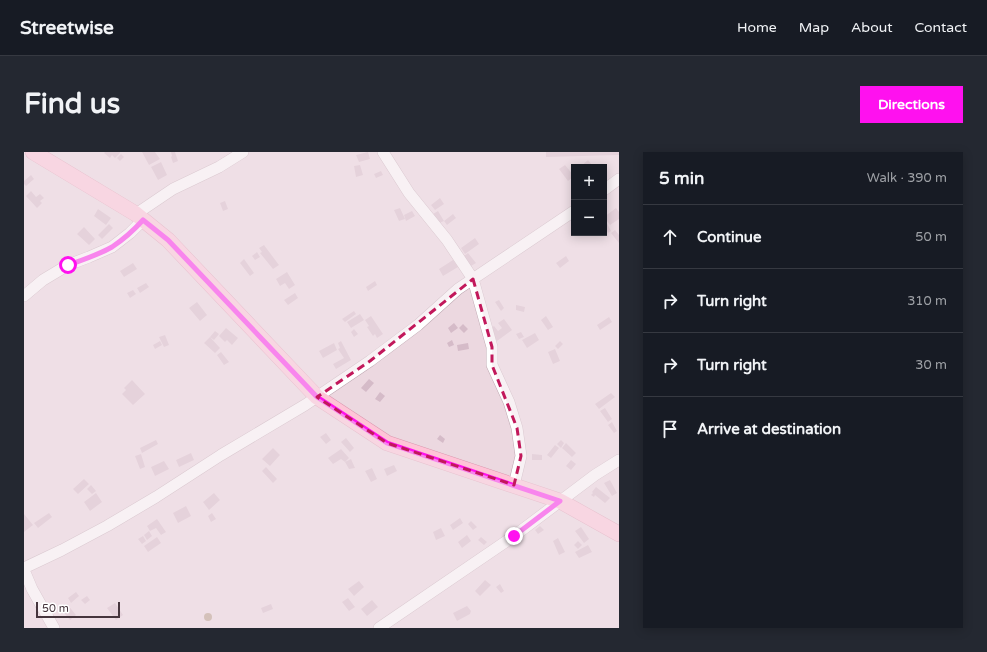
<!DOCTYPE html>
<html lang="en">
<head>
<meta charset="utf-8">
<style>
	:root { --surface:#171b24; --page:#242831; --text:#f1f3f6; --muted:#9ea1a6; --line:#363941; --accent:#ff11ef }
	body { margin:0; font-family:"Varela Round",sans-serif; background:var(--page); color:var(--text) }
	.controls { position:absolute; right:12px; top:12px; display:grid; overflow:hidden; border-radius:0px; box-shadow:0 2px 10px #0003 }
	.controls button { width:36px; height:36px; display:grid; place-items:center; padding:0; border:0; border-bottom:1px solid var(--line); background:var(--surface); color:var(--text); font:20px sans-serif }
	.scale { position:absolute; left:12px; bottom:10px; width:84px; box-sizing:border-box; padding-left:4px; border:2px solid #46353d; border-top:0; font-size:11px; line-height:14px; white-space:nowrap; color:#46353d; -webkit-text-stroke:3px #fff; paint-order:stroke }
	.stop { position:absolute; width:12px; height:12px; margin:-9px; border:3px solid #ff11ef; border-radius:50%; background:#fff }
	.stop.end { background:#ff11ef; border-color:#fff; box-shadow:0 1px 4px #0008 }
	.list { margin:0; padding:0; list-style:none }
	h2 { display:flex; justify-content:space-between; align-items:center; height:52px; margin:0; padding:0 16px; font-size:17px }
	h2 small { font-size:13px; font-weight:400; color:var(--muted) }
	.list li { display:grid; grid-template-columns:26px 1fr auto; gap:12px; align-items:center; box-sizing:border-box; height:64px; padding:0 16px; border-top:1px solid var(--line) }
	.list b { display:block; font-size:15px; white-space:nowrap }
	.list em { font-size:13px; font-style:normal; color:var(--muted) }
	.icon { flex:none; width:22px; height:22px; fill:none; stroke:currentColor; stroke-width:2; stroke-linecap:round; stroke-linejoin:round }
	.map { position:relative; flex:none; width:595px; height:476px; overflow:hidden; border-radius:0px }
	header { display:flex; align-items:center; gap:24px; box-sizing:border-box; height:56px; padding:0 20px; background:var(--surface); border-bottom:1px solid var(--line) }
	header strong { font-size:19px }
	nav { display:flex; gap:22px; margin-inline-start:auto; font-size:14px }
	.intro { display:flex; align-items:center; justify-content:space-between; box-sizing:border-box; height:96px; padding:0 24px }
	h1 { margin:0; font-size:28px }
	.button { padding:10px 18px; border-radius:0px; background:var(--accent); color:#fff; font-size:14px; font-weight:700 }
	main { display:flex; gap:24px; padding:0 24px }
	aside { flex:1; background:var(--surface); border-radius:0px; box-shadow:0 2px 10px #0003 }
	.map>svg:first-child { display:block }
</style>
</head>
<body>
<header>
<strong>Streetwise</strong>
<nav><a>Home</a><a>Map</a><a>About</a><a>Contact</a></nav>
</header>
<div class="intro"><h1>Find us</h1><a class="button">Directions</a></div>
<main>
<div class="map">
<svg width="595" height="476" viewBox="0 0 595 476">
	<rect width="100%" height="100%" fill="#f3e6eb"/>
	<path fill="#ecd8e0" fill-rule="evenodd" d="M0 0H595V476H0ZM550 15H580V81H550Z"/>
	<path fill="#d5bbc8" d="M81 0H96V1L91 6 88 3 86 6 80 1Z
		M118 0H131L136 7 125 13Z
		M147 0H151L154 9 149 11 147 5 148 4Z
		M344 0 346 7 335 10 332 3Z
		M522 0H595V3L522 5Z
		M97 2 100 5 96 9 93 6Z
		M564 8 568 13 566 15H556Z
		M137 10 143 23 134 28 127 15Z
		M336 13 339 23 332 25 330 14Z
		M541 13 550 24 544 29 535 17Z
		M357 19 359 23 352 26 350 22Z
		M7 23 10 27 2 34 0 32V29Z
		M7 39 12 45 16 42 20 46 16 49 18 51 13 56 2 44Z
		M416 46 420 52 411 58 407 53Z
		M201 49 204 57 199 59 196 51Z
		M376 56 381 67 375 69 370 58Z
		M592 56 595 60V67L586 73 580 65Z
		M74 57 87 66 82 73 70 64Z
		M388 59 391 64 382 69 380 63Z
		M414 59 420 69 415 71 409 62Z
		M429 62 432 66 423 73 420 69Z
		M580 66 587 79 584 81 580 74Z
		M85 72 89 76 78 87 74 83Z
		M60 75 71 87 65 93 53 82Z
		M591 78 595 83V91L587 81Z
		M451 86 455 92 441 102 437 96Z
		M240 93 255 113 249 117 236 101 238 100 235 96Z
		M233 100 236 105 231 108 228 104Z
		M444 101 452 111 447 114 440 104Z
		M542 104 545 109 536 116 532 111Z
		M220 107 230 121 226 124 216 111Z
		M429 108 434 115 419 124 415 117Z
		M109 111 113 117 100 125 96 119Z
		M263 120 271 133 265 137 261 131 256 134 252 127Z
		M351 129 353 133 344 139 342 135Z
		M122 131 125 135 116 141 113 136Z
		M109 138 112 142 106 146 103 141Z
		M271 141 274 146 264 153 260 148Z
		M475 148 480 156 477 159 471 150Z
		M173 150 183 163 176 169 165 156Z
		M492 153 501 155 500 160 492 158Z
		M330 159 332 162 321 170 318 167Z
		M336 162 340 168 327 176 323 170Z
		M347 164 359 182 353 186 351 182 349 184 343 175 345 174 341 168Z
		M522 164 529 175 524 178 517 168Z
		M585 165 588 170 576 178 573 173Z
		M480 167 488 178 473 189 465 178 470 174 474 179 478 176 474 171Z
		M430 171 434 176 427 181 424 176Z
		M439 172 444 177 440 181 435 176Z
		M202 176 214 186 208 193 203 188 201 190 195 184Z
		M330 177 334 182 330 185 327 180Z
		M191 179 195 182 190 188 186 185Z
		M497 180 500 185 495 187 492 182Z
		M511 181 515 188 503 196 498 188Z
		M141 183 145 193 140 195 135 185Z
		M186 185 196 196 191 201 180 191Z
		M428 188 430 193 425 195 423 191Z
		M136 189 138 193 131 197 129 193Z
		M317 189 327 208 312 217 309 212 320 206 314 197 316 196 314 191Z
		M536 189 539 192 534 197 531 194Z
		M310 191 313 198 299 206 295 199Z
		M444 191 445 197 434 199 433 193Z
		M531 197 536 209 529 212 524 200Z
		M197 200 205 210 200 213 193 203Z
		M345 227 350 231 342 240 337 236Z
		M108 228 121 242 109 253 98 242 102 238 100 236Z
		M356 240 361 244 356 250 351 247Z
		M587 241 591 245 575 257 571 252Z
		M581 256 588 267 584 270 576 259Z
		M588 270 593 279 590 281 584 273Z
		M302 281 307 288 302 292 296 285Z
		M416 283 421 287 419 291 413 287Z
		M322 286 330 296 326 300 317 290Z
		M132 288 134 292 118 301 116 296Z
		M537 288 540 291 537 296 533 292Z
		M542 291 552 301 548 305 538 296Z
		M531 293 535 296 527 306 523 303Z
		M249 296 256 303 246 314 238 307Z
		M317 297 325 306 321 310 317 307 309 312 304 306Z
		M167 301 170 308 155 315 152 308Z
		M117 302 121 315 116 317 111 304Z
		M508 302 518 303V308H508Z
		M327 307 331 316 325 317 321 310Z
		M547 308 552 312 547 318 542 314Z
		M140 309 145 317 131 324 127 315Z
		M370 313 373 319 363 324 360 317Z
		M242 315 253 327 249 331 238 319Z
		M348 316 353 327 347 330 341 319Z
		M60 327 65 332 54 342 49 337Z
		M586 328 593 341 588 344 580 331Z
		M67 333 72 339 68 342 63 337Z
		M572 335 586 346 581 351 571 343 570 345 567 343 569 341 568 340Z
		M72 341 78 350 66 359 60 350Z
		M190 341 196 348 185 358 179 350Z
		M162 354 167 364 154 371 149 361Z
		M25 361 28 365 14 376 10 371Z
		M188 361 192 367 187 370 184 364Z
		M0 362 9 373 0 380Z
		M436 366 439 371 429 378 426 373Z
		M133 367 142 380 137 383 132 376 126 379 123 374Z
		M447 369 453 375 449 378 444 372Z
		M516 374 520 378 514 382 511 378Z
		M557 375 565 387 560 391 551 379Z
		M417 376 421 384 412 388 409 380Z
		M125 379 128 384 123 388 120 383Z
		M443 383 447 389 438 396 434 390Z
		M119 384 122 389 118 392 114 387Z
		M133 385 137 391 124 400 120 394Z
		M457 385 463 390 460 393 454 388Z
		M534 386 541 400 535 403 529 389Z
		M554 389 558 393 554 397 550 393Z
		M564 393 568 400 555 406 551 400Z
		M461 428 467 433 456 444 451 439Z
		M335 429 340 435 330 444 324 437Z
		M476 432 480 439 477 441 472 435Z
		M52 440 55 444 47 451 44 446Z
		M63 444 66 448 61 452 57 448Z
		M324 446 331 455 325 459 318 450Z
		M348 448 354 455 343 464 337 457Z
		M91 451 99 463 92 468 83 456Z
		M43 452 52 463 46 468 37 457Z
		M247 452 249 457 239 461 237 456Z
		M443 454 447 459 446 462 433 469 429 461Z"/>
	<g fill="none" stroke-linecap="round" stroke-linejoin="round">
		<defs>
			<path id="street" d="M359 0 385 41 423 88 449 127 468 195V213L485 250 493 276 497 304 490 333
				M580 38 595 27
				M112 62 149 37 195 15 219 0
				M0 144 19 128 44 113 65 105 88 95 106 81 119 68
				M0 416 38 398 83 374 132 345 197 303 281 253 346 209 394 173 434 137 550 59
				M0 418 8 437 30 476
				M355 476 490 384 571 323 595 308"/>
			<path id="secondary" d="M9 0 112 62 144 88 293 245 363 291 536 349 595 382"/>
		</defs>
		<use href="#street" stroke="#bfa8b2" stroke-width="12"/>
		<use href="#secondary" stroke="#db98af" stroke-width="16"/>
		<use href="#street" stroke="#fff" stroke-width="11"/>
		<use href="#secondary" stroke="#ffc4d7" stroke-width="15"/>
	</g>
	<circle fill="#b0957f" cx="184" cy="465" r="4"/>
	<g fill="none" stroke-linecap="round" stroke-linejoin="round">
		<path stroke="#ff11ef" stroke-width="5" d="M44 113C59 108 74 103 88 95 100 87 110 78 119 68L144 88 293 245 363 291 536 349 490 384"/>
	</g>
	<path d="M0 0H595V476H0ZM449 127 468 195V213L493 276 497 304 490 333 363 291 293 245 346 209Z" fill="#f3e6eb" fill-opacity=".55" fill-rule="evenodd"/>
	<path fill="none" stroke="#c2185b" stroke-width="3" stroke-dasharray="8 5" stroke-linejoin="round" d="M449 127 468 195V213L493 276 497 304 490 333 363 291 293 245 346 209Z"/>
</svg>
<div class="controls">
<button>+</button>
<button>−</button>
</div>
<div class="scale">50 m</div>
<div class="stop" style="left:44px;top:113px"></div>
<div class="stop end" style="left:490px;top:384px"></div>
</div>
<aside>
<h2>5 min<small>Walk · 390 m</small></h2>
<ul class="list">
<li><svg class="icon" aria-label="ahead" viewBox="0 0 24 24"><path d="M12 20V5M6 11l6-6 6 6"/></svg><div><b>Continue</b></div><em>50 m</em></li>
<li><svg class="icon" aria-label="right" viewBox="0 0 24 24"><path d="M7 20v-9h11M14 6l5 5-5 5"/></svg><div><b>Turn right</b></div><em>310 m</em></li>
<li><svg class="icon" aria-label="right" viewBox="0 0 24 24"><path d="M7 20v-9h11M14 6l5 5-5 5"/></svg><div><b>Turn right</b></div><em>30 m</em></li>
<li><svg class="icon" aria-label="arrive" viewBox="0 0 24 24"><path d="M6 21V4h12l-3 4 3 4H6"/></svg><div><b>Arrive at destination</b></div></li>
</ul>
</aside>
</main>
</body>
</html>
